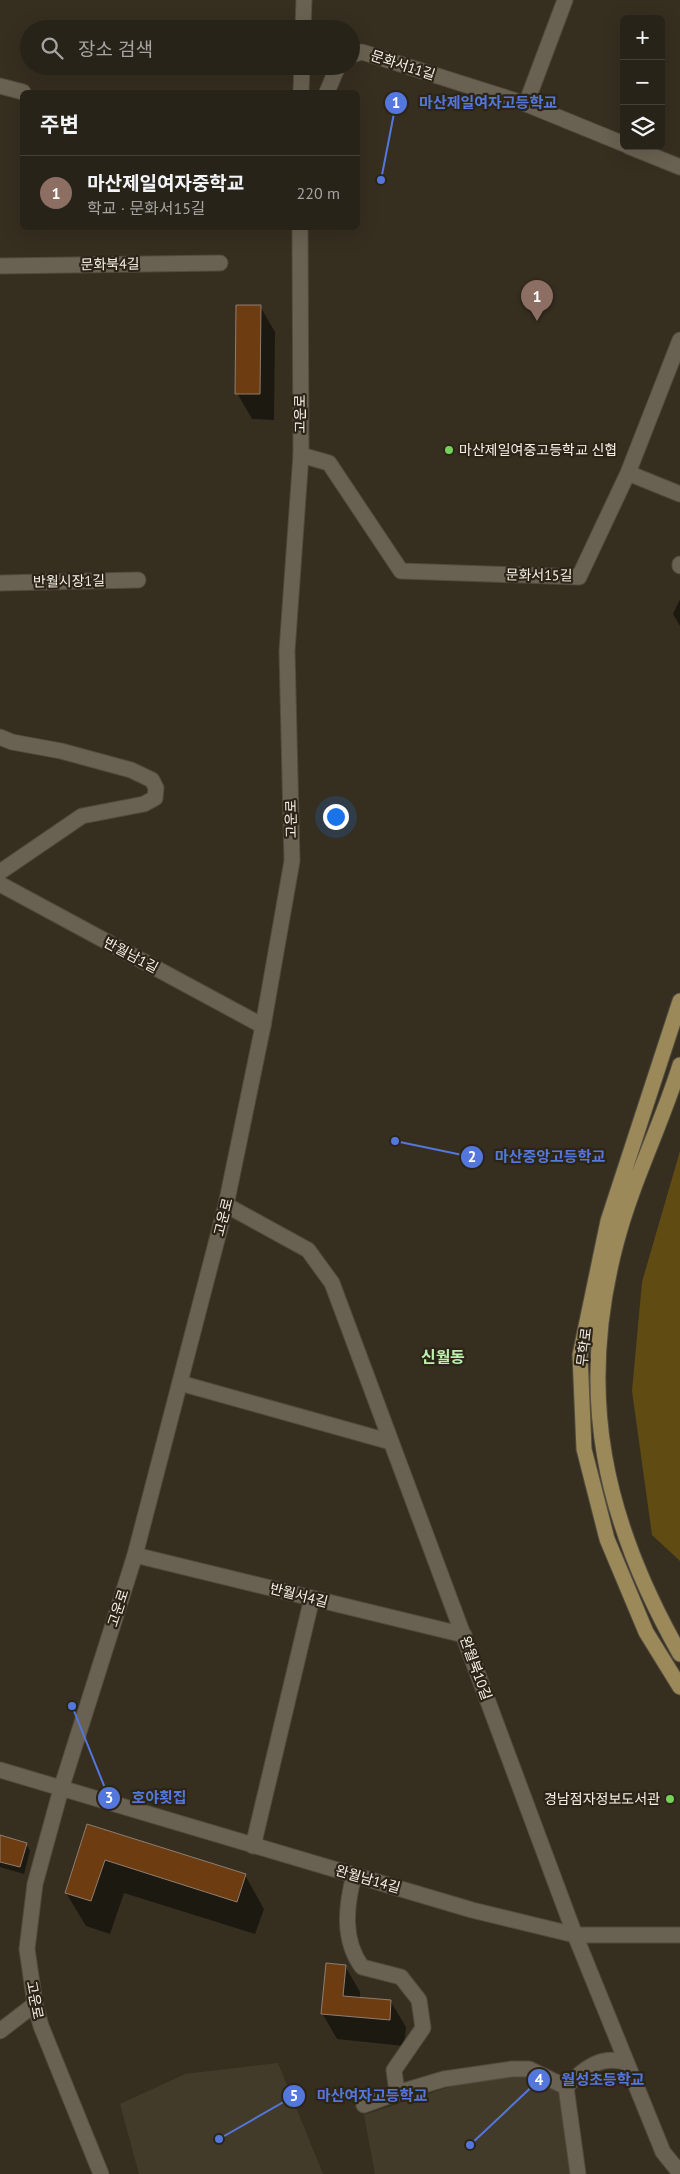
<!DOCTYPE html>
<html lang="ko">
<head>
<meta charset="utf-8">
<style>
	:root { --surface:#282318; --page:#302b21; --text:#f1f3f6; --muted:#a5a4a2; --line:#444037; --accent:#0b8043 }
	body { margin:0; font-family:"PT Sans","Noto Sans KR",sans-serif; background:var(--page); color:var(--text) }
	.controls { position:absolute; right:15px; top:15px; display:grid; overflow:hidden; border-radius:8px; box-shadow:0 5px 20px #0002 }
	.controls button { width:45px; height:45px; display:grid; place-items:center; padding:0; border:0; border-bottom:1px solid var(--line); background:var(--surface); color:var(--text); font:25px sans-serif }
	.you { position:absolute; left:335px; top:816px; width:18px; height:18px; margin:-12px; border:4px solid #fff; border-radius:50%; background:#1a73e8; box-shadow:0 0 0 8px #1a73e833 }
	.badge { display:grid; place-items:center; width:32px; height:32px; border-radius:50%; background:var(--accent); color:#fff; font-size:16px; font-weight:700 }
	.pin { position:absolute; translate:-50% -41px; filter:drop-shadow(0 1px 2px #0008) }
	.pin::after { content:''; position:absolute; top:26px; width:18px; height:15px; background:inherit; clip-path:polygon(0 0,100% 0,50% 100%) }
	.list { margin:0; padding:0; list-style:none }
	h2 { display:flex; justify-content:space-between; align-items:center; height:65px; margin:0; padding:0 20px; font-size:21px }
	h2 small { font-size:16px; font-weight:400; color:var(--muted) }
	.list li { display:grid; grid-template-columns:32px 1fr auto; gap:15px; align-items:center; box-sizing:border-box; height:75px; padding:0 20px; border-top:1px solid var(--line) }
	.list b { display:block; font-size:19px; white-space:nowrap }
	.list p { margin:0; font-size:16px; white-space:nowrap; color:var(--muted) }
	.list em { font-size:16px; font-style:normal; color:var(--muted) }
	.icon { flex:none; width:28px; height:28px; fill:none; stroke:currentColor; stroke-width:2; stroke-linecap:round; stroke-linejoin:round }
	.map { position:relative; flex:none; width:680px; height:2174px; overflow:hidden }
	.search { position:absolute; background:var(--surface); box-shadow:0 5px 20px #0002; left:20px; top:20px; width:340px; height:55px; display:flex; align-items:center; gap:12px; box-sizing:border-box; padding:0 18px; border-radius:28px; color:var(--muted); font-size:19px }
	.panel { position:absolute; background:var(--surface); box-shadow:0 5px 20px #0002; left:20px; top:90px; width:340px; height:140px; border-radius:8px }
	.map>svg:first-child { display:block }
</style>
</head>
<body>
<div class="map">
<svg width="680" height="2174" viewBox="0 0 680 2174">
	<rect width="100%" height="100%" fill="#362f20"/>
	<path fill="#433b2a" d="M278 2063 323 2174H139L120 2104 185 2074Z
		M524 2068 562 2087 577 2174H375L364 2115 449 2087Z"/>
	<path fill="#604b13" d="M680 1151V1561L652 1535 632 1391 642 1282Z"/>
	<path fill="#0007" d="M260 306 275 332 274 420 252 419 237 393Z
		M680 599V626L673 614Z
		M88 1825 245 1875 264 1909 255 1934 124 1893 110 1934 86 1926 66 1893Z
		M0 1838 26 1844 30 1851 24 1874 0 1867Z
		M345 1966 360 1992V1998L391 2002 406 2027 404 2046 337 2039 322 2013Z"/>
	<path fill="#6d3d11" stroke="#8e7d71" d="M236 305H261L260 394H235Z
		M87 1824 246 1874 237 1902 105 1860 91 1901 65 1893Z
		M0 1835 27 1843 20 1867 0 1862Z
		M326 1963 346 1965 343 1996 391 2000 390 2020 321 2014Z"/>
	<g fill="none" stroke-linecap="round" stroke-linejoin="round">
		<defs>
			<path id="minor" d="M351 55 362 52 526 104 624 144
				M0 86 23 92
				M327 92 338 66
				M526 104 565 0
				M628 146 680 167
				M0 266 220 263
				M301 455 329 463 401 571 579 577 628 473 680 340
				M628 473 680 494
				M680 564V566
				M0 583 138 580
				M0 737 12 742 61 751 131 770 152 780 156 788 155 798 144 804 82 816 0 872
				M0 884 263 1026
				M226 1205 308 1250 332 1283 575 1935 663 2152 680 2173
				M180 1383 391 1442
				M135 1555 464 1635
				M253 1846 312 1598
				M354 1875C346 1906 342 1940 362 1967L401 1977 419 2000 423 2028 394 2070 397 2093
				M0 2031 35 2004
				M364 2105 397 2093 444 2079 512 2069H529L566 2087
				M578 2174 566 2087C583 2069 601 2054 627 2063"/>
			<path id="secondary" d="M303 29 304 0
				M301 92 302 66
				M0 1770 472 1910 575 1935H680
				M101 2174 41 2026 35 2004 27 1949 35 1884 61 1789 135 1555 226 1205 263 1026 292 861 287 651 301 455 300 228"/>
			<path id="primary" d="M680 1001 608 1221 580 1355 584 1449 607 1539 646 1632 680 1687
				M680 1065C661 1126 632 1182 616 1244 576 1395 604 1520 680 1654"/>
		</defs>
		<use href="#minor" stroke="#514b3e" stroke-width="17"/>
		<use href="#secondary" stroke="#514b3e" stroke-width="17"/>
		<use href="#primary" stroke="#514b3e" stroke-width="17"/>
		<use href="#minor" stroke="#696252" stroke-width="15"/>
		<use href="#secondary" stroke="#696252" stroke-width="15"/>
		<use href="#primary" stroke="#9b895a" stroke-width="15"/>
	</g>
	<g fill="#74d25b" stroke="#2c2517" stroke-width="2">
		<circle cx="449" cy="450" r="5"/>
		<circle cx="670" cy="1799" r="5"/>
	</g>
	<g text-anchor="middle" stroke-width="4.5" stroke-linejoin="round" paint-order="stroke">
		<g font-size="14" fill="#f5f1e7" stroke="#2c2517">
			<text transform="translate(403 65) rotate(18)" y="5">문화서11길</text>
			<text transform="translate(110 264) rotate(-1)" y="5">문화북4길</text>
			<text transform="translate(300 414) rotate(-90)" y="5">고운로</text>
			<text transform="translate(539 575) rotate(1)" y="5">문화서15길</text>
			<text transform="translate(69 581) rotate(-1)" y="5">반월시장1길</text>
			<text transform="translate(291 819) rotate(-91)" y="5">고운로</text>
			<text transform="translate(131 955) rotate(28)" y="5">반월남1길</text>
			<text transform="translate(223 1217) rotate(-76)" y="5">고운로</text>
			<text transform="translate(584 1347) rotate(-83)" y="5">무학로</text>
			<text transform="translate(299 1595) rotate(14)" y="5">반월서4길</text>
			<text transform="translate(118 1608) rotate(-72)" y="5">고운로</text>
			<text transform="translate(476 1668) rotate(70)" y="5">완월북10길</text>
			<text transform="translate(368 1879) rotate(16)" y="5">완월남14길</text>
			<text transform="translate(35 2000) rotate(79)" y="5">고운로</text>
		</g>
		<g font-size="14" fill="#f5f1e7" stroke="#2c2517" text-anchor="start">
			<text x="459" y="455">마산제일여중고등학교 신협</text>
			<text x="660" y="1804" text-anchor="end">경남점자정보도서관</text>
		</g>
		<g font-size="16" font-weight="bold" fill="#bdf0b0" stroke="#2c2517">
			<text x="443" y="1363">신월동</text>
		</g>
	</g>
	<path fill="none" stroke="#5377dc" stroke-width="2" d="M381 180L396 103M395 1141L472 1157M72 1706L109 1798M470 2145L539 2080M219 2139L294 2096"/>
	<g fill="#5377dc" stroke="#2c2517" stroke-width="2">
		<circle cx="381" cy="180" r="5"/>
		<circle cx="395" cy="1141" r="5"/>
		<circle cx="72" cy="1706" r="5"/>
		<circle cx="470" cy="2145" r="5"/>
		<circle cx="219" cy="2139" r="5"/>
		<circle cx="396" cy="103" r="12"/>
		<circle cx="472" cy="1157" r="12"/>
		<circle cx="109" cy="1798" r="12"/>
		<circle cx="539" cy="2080" r="12"/>
		<circle cx="294" cy="2096" r="12"/>
	</g>
	<g font-size="15" text-anchor="middle" font-weight="bold" fill="#fff">
		<text x="396" y="108">1</text>
		<text x="472" y="1162">2</text>
		<text x="109" y="1803">3</text>
		<text x="539" y="2085">4</text>
		<text x="294" y="2101">5</text>
	</g>
	<g font-size="15" text-anchor="middle" font-weight="bold" fill="#5377dc" stroke="#2c2517" stroke-width="4.5" stroke-linejoin="round" paint-order="stroke">
		<text x="488" y="108">마산제일여자고등학교</text>
		<text x="550" y="1162">마산중앙고등학교</text>
		<text x="159" y="1803">호야횟집</text>
		<text x="603" y="2085">월성초등학교</text>
		<text x="372" y="2101">마산여자고등학교</text>
	</g>
</svg>
<div class="controls">
<button>+</button>
<button>−</button>
<button><svg class="icon" aria-label="layers" viewBox="0 0 24 24"><path d="M12 4l9 5-9 5-9-5zM3 14l9 5 9-5"/></svg></button>
</div>
<div class="you"></div>
<div class="pin badge" style="left:537px;top:321px;background:#8d6e63">1</div>
<div class="search"><svg class="icon" aria-label="search" viewBox="0 0 24 24"><circle cx="10" cy="10" r="6"/><path d="M15 15l6 6"/></svg>장소 검색</div>
<section class="panel">
<h2>주변<small></small></h2>
<ul class="list">
<li><span class="badge" style="background:#8d6e63">1</span><div><b>마산제일여자중학교</b><p>학교 · 문화서15길</p></div><em>220 m</em></li>
</ul>
</section>
</div>
</body>
</html>
